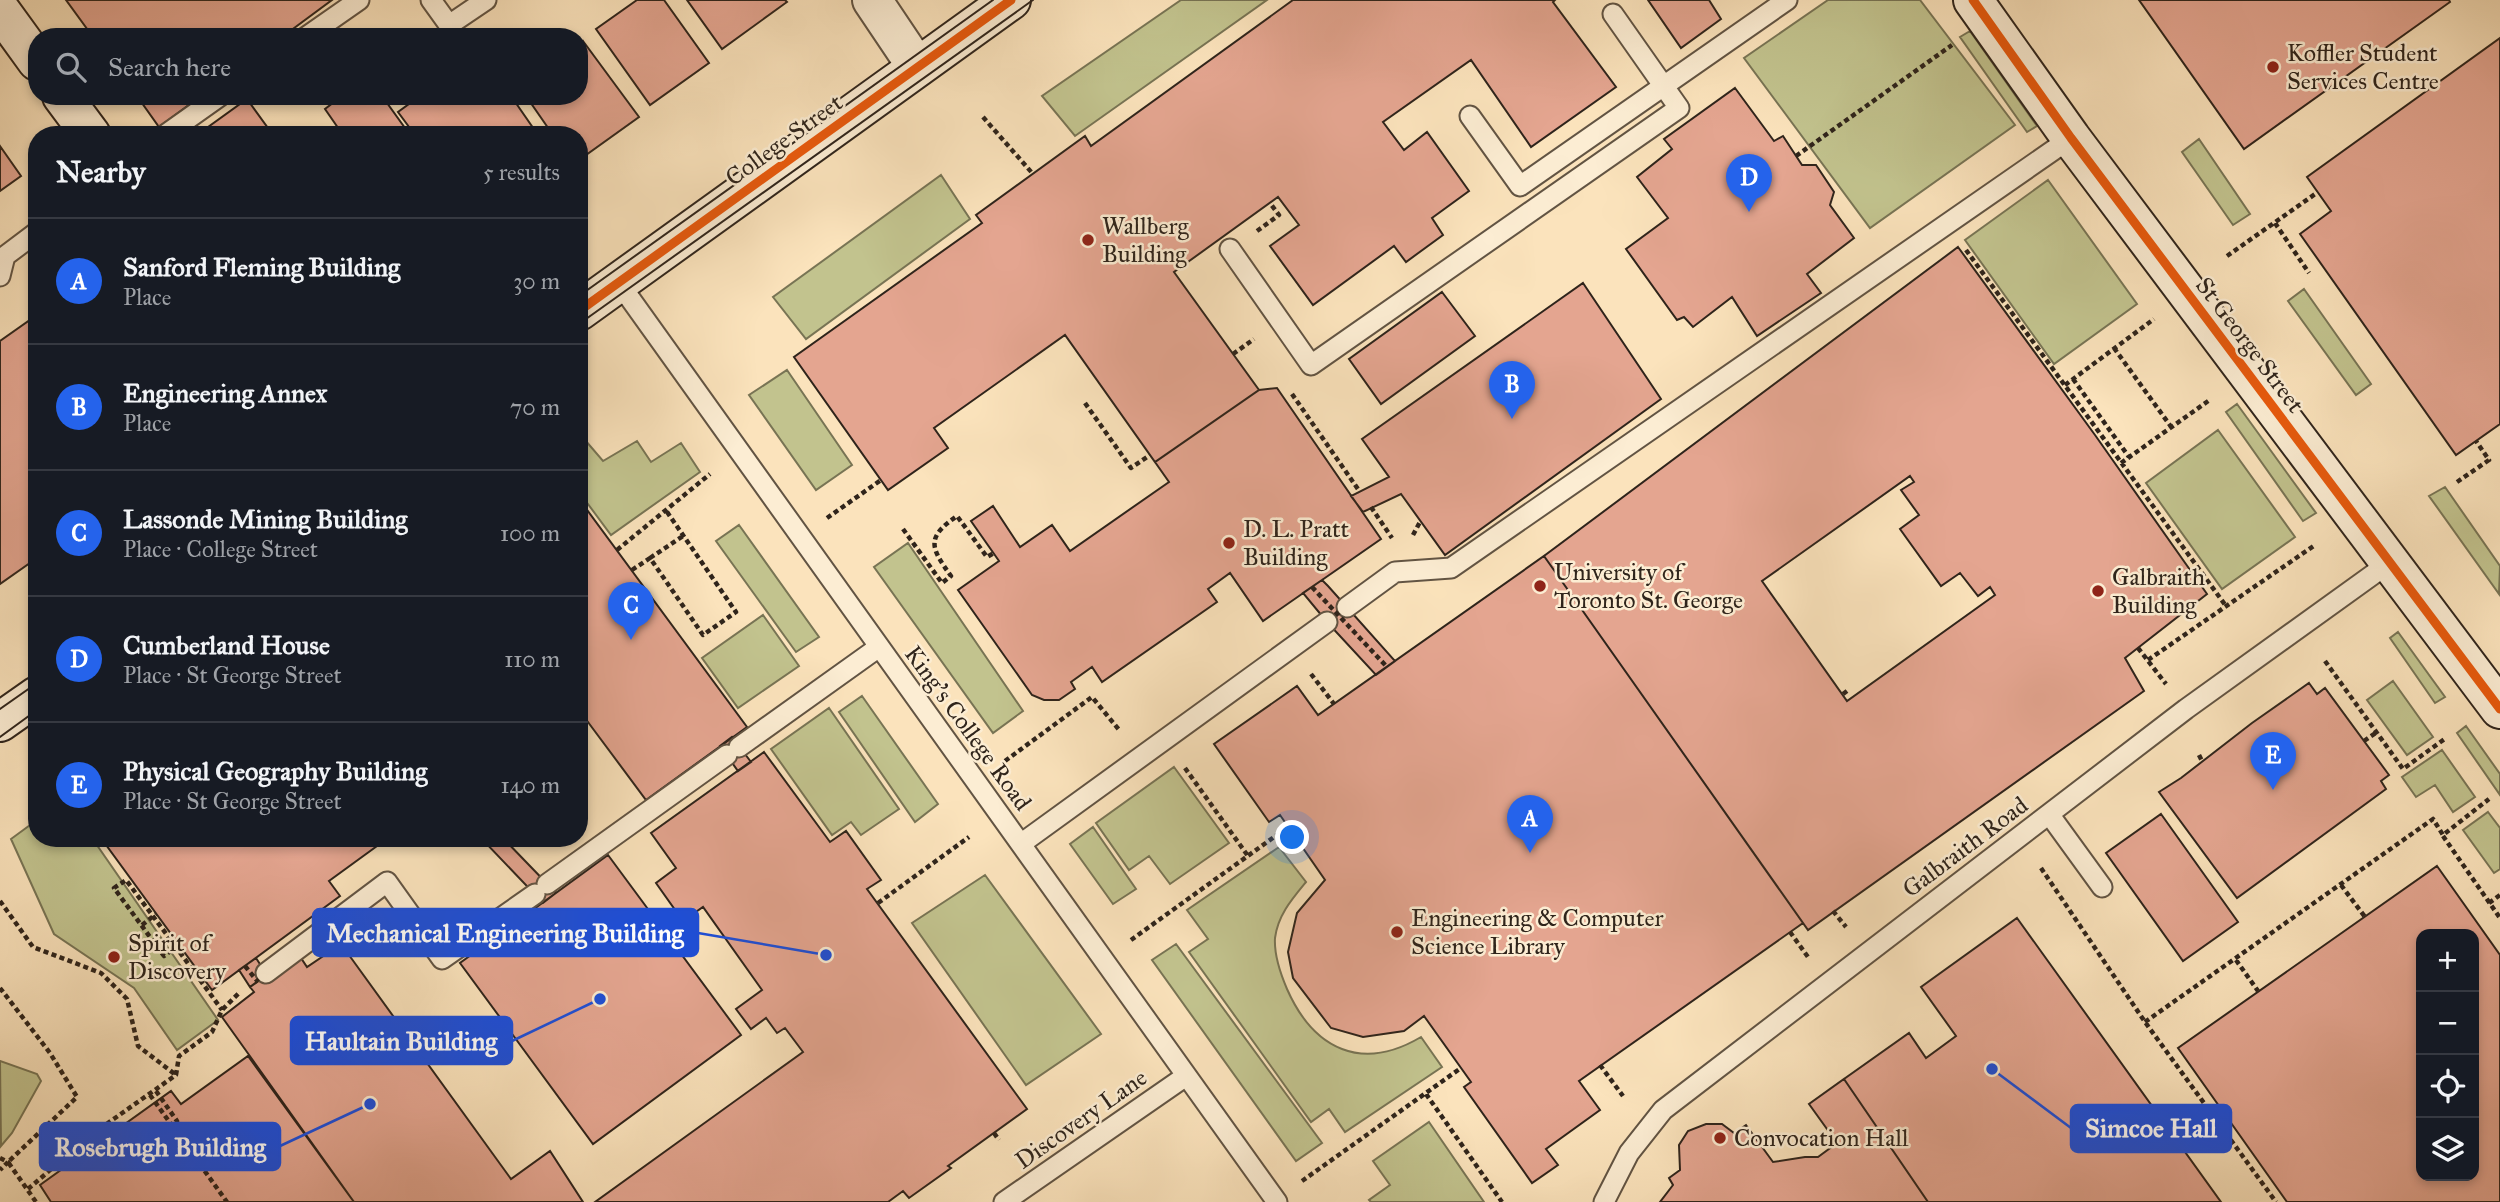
<!DOCTYPE html>
<html lang="en">
<head>
<meta charset="utf-8">
<style>
	:root { --surface:#171b24; --page:#242831; --text:#f1f3f6; --muted:#9ea1a6; --line:#363941; --accent:#2563eb }
	body { margin:0; font-family:"IM FELL Great Primer",serif; background:var(--page); color:var(--text) }
	.controls { position:absolute; right:21px; bottom:21px; display:grid; overflow:hidden; border-radius:14px; box-shadow:0 4px 10px #0003 }
	.controls button { width:63px; height:63px; display:grid; place-items:center; padding:0; border:0; border-bottom:2px solid var(--line); background:var(--surface); color:var(--text); font:35px sans-serif }
	.you { position:absolute; left:1293px; top:838px; width:24px; height:24px; margin:-18px; border:5px solid #fff; border-radius:50%; background:#1a73e8; box-shadow:0 0 0 10px #1a73e833 }
	.badge { display:grid; place-items:center; width:46px; height:46px; border-radius:50%; background:var(--accent); color:#fff; font-size:23px; font-weight:700 }
	.pin { position:absolute; translate:-50% -58px; filter:drop-shadow(0 2px 4px #0008) }
	.pin::after { content:''; position:absolute; top:37px; width:24px; height:21px; background:inherit; clip-path:polygon(0 0,100% 0,50% 100%) }
	.list { margin:0; padding:0; list-style:none }
	h2 { display:flex; justify-content:space-between; align-items:center; height:91px; margin:0; padding:0 28px; font-size:30px }
	h2 small { font-size:23px; font-weight:400; color:var(--muted) }
	.list li { display:grid; grid-template-columns:46px 1fr auto; gap:21px; align-items:center; box-sizing:border-box; height:126px; padding:0 28px; border-top:2px solid var(--line) }
	.list b { display:block; font-size:26px; white-space:nowrap }
	.list p { margin:0; font-size:23px; white-space:nowrap; color:var(--muted) }
	.list em { font-size:23px; font-style:normal; color:var(--muted) }
	.icon { flex:none; width:38px; height:38px; fill:none; stroke:currentColor; stroke-width:2; stroke-linecap:round; stroke-linejoin:round }
	.map { position:relative; flex:none; width:2500px; height:1202px; overflow:hidden }
	.search { position:absolute; background:var(--surface); box-shadow:0 4px 10px #0003; left:28px; top:28px; width:560px; height:77px; display:flex; align-items:center; gap:18px; box-sizing:border-box; padding:0 24px; border-radius:28px; color:var(--muted); font-size:26px }
	.panel { position:absolute; background:var(--surface); box-shadow:0 4px 10px #0003; left:28px; top:126px; width:560px; height:721px; border-radius:28px }
	.map>svg:first-child { display:block }
</style>
</head>
<body>
<div class="map">
<svg width="2500" height="1202" viewBox="0 0 2500 1202">
	<rect width="100%" height="100%" fill="#fbe3bc"/>
	<filter id="stains"><feTurbulence type="fractalNoise" baseFrequency=".00286" numOctaves="4"/><feColorMatrix values="0 0 0 0 .2 0 0 0 0 .09 0 0 0 0 .02 0 0 0 .5 -.17"/></filter>
	<radialGradient id="worn" r=".72"><stop offset=".6" stop-color="#630" stop-opacity="0"/><stop offset="1" stop-color="#630" stop-opacity=".3"/></radialGradient>
	<path fill="#c2c38e" stroke="#787454" stroke-width="2" d="M1181 0H1267L1075 136 1042 96Z
		M1828 0H1920L2015 125 1870 228 1744 58Z
		M1970 31 2037 126 2027 132 1960 37Z
		M2199 139 2250 214 2233 225 2182 152Z
		M941 175 970 219 806 339 773 297Z
		M2048 180 2137 304 2054 364 1965 240Z
		M2304 289 2371 384 2356 395 2288 301Z
		M787 370 852 465 816 490 749 395Z
		M2237 404 2316 513 2303 521 2226 412Z
		M2218 430 2295 537 2222 589 2146 483Z
		M579 433 603 461 637 441 651 462 681 443 700 472 611 535 579 492Z
		M2445 487 2500 566 2499 594 2429 496Z
		M739 525 819 637 796 652 716 541Z
		M908 543 1023 711 993 733 874 567Z
		M763 615 799 666 738 708 702 658Z
		M2398 632 2445 697 2435 703 2390 638Z
		M2393 681 2433 737 2407 755 2367 700Z
		M862 696 938 804 915 822 839 712Z
		M829 708 899 809 861 835 851 822 832 835 771 749Z
		M2466 726 2500 774V795L2457 733Z
		M2442 750 2475 797 2453 812 2435 785 2416 797 2402 777Z
		M1174 767 1229 843 1170 884 1149 856 1129 870 1096 823Z
		M2488 812 2500 828V869L2494 873 2463 830Z
		M37 820V838H92L218 1020 177 1050 134 988 54 934 11 839Z
		M1093 827 1136 889 1113 904 1070 844Z
		M1279 847 1306 882C1292 899 1278 915 1275 938 1274 954 1281 975 1287 989 1314 1050 1362 1072 1421 1037L1442 1067 1345 1132 1329 1109 1311 1122 1189 952 1208 939 1187 910Z
		M985 875 1101 1034 1026 1085 912 923Z
		M1176 944 1322 1143 1296 1161 1152 960Z
		M0 1061 37 1074 41 1081 12 1133 1 1146Z
		M1429 1122 1484 1202H1371L1369 1200 1390 1185 1373 1161Z"/>
	<path fill="#e4a590" stroke="#2f241b" stroke-width="2" fill-rule="evenodd" d="M66 0H332L282 37H93Z
		M637 0H664L709 63 650 105 596 29Z
		M687 0H785L787 2 722 49Z
		M1293 0H1555L1553 2 1616 87 1531 147 1471 60 1383 122 1404 150 1427 132 1469 191 1432 218 1443 235 1406 262 1394 246 1313 305 1270 246 1299 225 1278 197 1174 272 1259 390 1155 462 1065 335 934 428 948 448 888 490 794 357 982 223 976 215 1085 136 1091 146Z
		M1648 0H1709L1721 19 1681 48Z
		M2139 0H2449L2450 2 2244 149Z
		M2500 38V424L2456 455 2300 234 2331 211 2307 177Z
		M583 41 639 117 579 160V135H553L526 96H579V44Z
		M1735 88 1774 141 1783 136 1802 165H1816L1834 192 1830 205 1854 238 1807 274 1821 293 1757 336 1732 297 1693 327 1684 317 1677 320 1626 249 1668 218 1637 177 1672 149 1664 139Z
		M137 96H201L159 127Z
		M342 96H382L410 135H343L325 109Z
		M420 96H511L538 135H415L398 112Z
		M247 99 273 135H197Z
		M0 146 21 176 0 191Z
		M1958 247 2095 435 2207 594 2125 658 2144 691 1808 930 1544 556ZM1910 476 1914 482 1901 490 1919 515 1900 529 1941 586 1960 573 1978 596 1990 587 1995 595 1847 701 1762 581Z
		M1583 283 1661 399 1445 555 1401 494 1363 512 1351 496 1389 477 1362 439Z
		M1442 292 1475 336 1381 404 1349 359Z
		M37 315V558L0 584V341Z
		M1277 388 1381 539 1263 621 1230 573 1208 589 1217 602 1102 682 1092 667 1071 682 1075 689 1059 700H1044L1032 695 958 590 999 561 971 521 993 506 1020 547 1052 525 1070 551 1169 482 1155 462 1259 390Z
		M579 499 747 727 646 800 579 710Z
		M1544 556 1803 923 1579 1081 1600 1110 1546 1149 1558 1165 1532 1183 1464 1087 1471 1082 1424 1016 1404 1031 1363 1037 1331 1028 1293 978 1288 952 1297 913 1325 880 1280 815 1269 822 1214 744 1297 686 1318 715Z
		M1322 580 1328 586 1395 661 1376 675 1327 622 1303 593Z
		M2309 683 2317 694 2325 688 2389 775 2381 781 2386 789 2237 898 2159 792 2181 778 2252 723Z
		M732 737 751 762 738 771 720 746Z
		M764 752 830 842 846 831 881 880 867 889 1027 1109 948 1166 951 1168 909 1198 903 1191 888 1202H595L803 1052 785 1028 777 1033 766 1018 751 1029 736 1009 762 990 703 907 683 921 656 883 676 868 651 833Z
		M2161 814 2238 922 2183 961 2106 853Z
		M101 838H388L329 881 340 896 212 990Z
		M481 838H503L556 893 543 903Z
		M608 855 741 1035 593 1144 460 963Z
		M2437 866 2500 955V1202H2287L2178 1048ZM2421 934H2474V1176H2421Z
		M2017 918 2221 1202H1928L1844 1079 1909 1033 1926 1058 1956 1036 1921 987Z
		M341 944 511 1179 550 1151 583 1202H354L222 1017 254 992 250 987 297 952 307 967Z
		M256 958 267 975 250 987 239 970Z
		M248 1056 354 1202H51L40 1185 171 1091 181 1104Z
		M1844 1079 1928 1202H1660L1673 1185 1669 1178 1680 1170 1679 1145 1688 1131 1706 1124H1722L1734 1133 1746 1125 1773 1162 1805 1157H1818L1837 1143 1809 1104Z"/>
	<g fill="none" stroke-linecap="round" stroke-linejoin="round">
		<defs>
			<path id="lane" d="M431 0 449 25 486 0
				M306 37 359 0
				M1470 116 1520 186 1787 0
				M165 135 220 96
				M1230 249 1311 365 1679 108 1613 14
				M0 276 5 256 37 232
				M619 283 1277 1202
				M1347 607 1395 572 1451 568 2071 138
				M739 747 879 647
				M2049 814 2102 887
				M1022 843 1327 622
				M547 884 727 755
				M266 973 387 882 442 959 535 894
				M1004 1202 1186 1076
				M1604 1202 1629 1153 1663 1110 2186 709 2389 563"/>
			<path id="street" d="M872 0 917 67"/>
			<path id="secondary" d="M1973 0 2071 138 2500 709
				M0 10 37 61
				M62 96 91 135
				M579 311 1011 0
				M0 722 37 696"/>
		</defs>
		<use href="#lane" stroke="#625443" stroke-width="23"/>
		<use href="#street" stroke="#625443" stroke-width="42"/>
		<use href="#secondary" stroke="#2f241b" stroke-width="42"/>
		<path stroke="#2f241b" stroke-width="4.5" stroke-dasharray="5 3.5" stroke-linecap="butt" d="M983 117 1033 174
			M1796 156 1952 45
			M2275 223 2309 273
			M1257 231 1279 215 1270 203
			M1966 250 2226 606
			M2227 256 2318 192
			M2114 348 2172 428
			M1233 354 1254 339
			M2073 379 2129 457
			M2065 385 2154 319
			M1292 394 1360 492
			M1085 403 1131 468 1150 455
			M2121 463 2211 399
			M2457 482 2489 460 2476 441
			M1371 507 1392 538
			M827 518 881 480
			M903 529 942 583 951 576C931 548 925 538 957 516L987 557 994 553
			M1413 535 1421 520
			M617 550 710 474
			M650 558 683 536
			M632 570 650 558 703 635 736 612 665 509
			M2138 648 2166 684
			M2148 660 2315 545
			M2325 661 2403 769 2446 738
			M1311 674 1334 704
			M1843 694 1847 691
			M2364 741 2377 732
			M2199 755 2202 761
			M1005 761 1092 697 1120 731
			M1185 768 1248 856
			M2443 836 2500 918
			M2041 868 2145 1022 2276 1202
			M2341 885 2365 917
			M0 901 33 947 101 973 127 999 138 1046 176 1075
			M878 903 969 837
			M2489 903 2500 895
			M1833 911 1846 927
			M1790 932 1808 957
			M1131 940 1288 827
			M176 947 126 880 114 888 164 956 176 947 222 1010
			M2236 960 2258 991
			M0 988 50 1053 77 1097 8 1162 36 1202
			M2145 1022 2433 819 2443 835 2489 799
			M1600 1065 1623 1096
			M156 1091 177 1121 172 1124
			M1426 1094 1502 1202
			M150 1095 227 1202
			M994 1133 999 1140
			M0 1158 8 1162 0 1170
			M1302 1181 1461 1068
			M28 1189 91 1135 176 1075 179 1056 212 1032 222 1010 240 992"/>
		<use href="#lane" stroke="#fcedd3" stroke-width="19"/>
		<use href="#street" stroke="#fcedd3" stroke-width="38"/>
		<use href="#secondary" stroke="#fcedd3" stroke-width="38"/>
		<path stroke="#2f241b" stroke-width="2" d="M579 296 993 0
			M579 324 1033 0
			M0 709 37 683
			M0 737 37 710"/>
		<path stroke="#2f241b" stroke-width="4.5" stroke-dasharray="5 3.5" stroke-linecap="butt" d="M1312 587 1387 667
			M142 925 156 914
			M245 966 258 982"/>
		<defs>
			<path id="cycleway" d="M1973 0 2071 138 2500 709
				M579 311 1011 0"/>
		</defs>
		<use href="#cycleway" stroke="#fcedd3" stroke-width="13"/>
		<use href="#cycleway" stroke="#e8590c" stroke-width="9"/>
	</g>
	<g fill="#8f2418" stroke="#fcedd3" stroke-width="2.5">
		<circle cx="2273" cy="67" r="7"/>
		<circle cx="1088" cy="240" r="7"/>
		<circle cx="1229" cy="543" r="7"/>
		<circle cx="1540" cy="586" r="7"/>
		<circle cx="2098" cy="591" r="7"/>
		<circle cx="1397" cy="932" r="7"/>
		<circle cx="114" cy="957" r="7"/>
		<circle cx="1720" cy="1138" r="7"/>
	</g>
	<g text-anchor="middle" stroke-width="5" stroke-linejoin="round" paint-order="stroke">
		<g font-size="24" fill="#2f241b" stroke="#fcedd3" text-anchor="start">
			<text x="2287" y="61">Koffler Student<tspan x="2287" dy="28">Services Centre</tspan></text>
			<text x="1102" y="234">Wallberg<tspan x="1102" dy="28">Building</tspan></text>
			<text x="1243" y="537">D. L. Pratt<tspan x="1243" dy="28">Building</tspan></text>
			<text x="1554" y="580">University of<tspan x="1554" dy="28">Toronto St. George</tspan></text>
			<text x="2112" y="585">Galbraith<tspan x="2112" dy="28">Building</tspan></text>
			<text x="1411" y="926">Engineering &amp; Computer<tspan x="1411" dy="28">Science Library</tspan></text>
			<text x="128" y="951">Spirit of<tspan x="128" dy="28">Discovery</tspan></text>
			<text x="1734" y="1146">Convocation Hall</text>
		</g>
		<g font-size="24" fill="#2f241b" stroke="#fcedd3">
			<text transform="translate(784 140) rotate(-36)" y="8">College Street</text>
			<text transform="translate(2250 345) rotate(53)" y="8">St George Street</text>
			<text transform="translate(968 728) rotate(54)" y="8">King's College Road</text>
			<text transform="translate(1965 847) rotate(-37)" y="8">Galbraith Road</text>
			<text transform="translate(1081 1119) rotate(-35)" y="8">Discovery Lane</text>
		</g>
	</g>
	<path fill="none" stroke="#1d4ed8" stroke-width="2.5" d="M826 955L698 933M600 999L512 1041M1992 1069L2071 1128M370 1104L280 1146"/>
	<g fill="#1d4ed8" stroke="#fcedd3" stroke-width="2.5">
		<circle cx="826" cy="955" r="7"/>
		<circle cx="600" cy="999" r="7"/>
		<circle cx="1992" cy="1069" r="7"/>
		<circle cx="370" cy="1104" r="7"/>
	</g>
	<g fill="#1d4ed8" stroke="#1d4ed8" stroke-width="2.5">
		<rect x="313" y="909" width="385" height="47" rx="7"/>
		<rect x="291" y="1017" width="221" height="47" rx="7"/>
		<rect x="2071" y="1105" width="160" height="47" rx="7"/>
		<rect x="40" y="1123" width="240" height="47" rx="7"/>
	</g>
	<g font-size="26" text-anchor="middle" font-weight="bold" fill="#fff">
		<text x="505" y="942">Mechanical Engineering Building</text>
		<text x="401" y="1050">Haultain Building</text>
		<text x="2151" y="1137">Simcoe Hall</text>
		<text x="160" y="1156">Rosebrugh Building</text>
	</g>
	<rect width="100%" height="100%" filter="url(#stains)"/>
	<rect width="100%" height="100%" fill="url(#worn)"/>
</svg>
<div class="controls">
<button>+</button>
<button>−</button>
<button><svg class="icon" aria-label="locate" viewBox="0 0 24 24"><circle cx="12" cy="12" r="6"/><path d="M12 2v4M12 18v4M2 12h4M18 12h4"/></svg></button>
<button><svg class="icon" aria-label="layers" viewBox="0 0 24 24"><path d="M12 4l9 5-9 5-9-5zM3 14l9 5 9-5"/></svg></button>
</div>
<div class="you"></div>
<div class="pin badge" style="left:1530px;top:853px">A</div>
<div class="pin badge" style="left:1512px;top:419px">B</div>
<div class="pin badge" style="left:631px;top:640px">C</div>
<div class="pin badge" style="left:1749px;top:212px">D</div>
<div class="pin badge" style="left:2273px;top:790px">E</div>
<div class="search"><svg class="icon" aria-label="search" viewBox="0 0 24 24"><circle cx="10" cy="10" r="6"/><path d="M15 15l6 6"/></svg>Search here</div>
<section class="panel">
<h2>Nearby<small>5 results</small></h2>
<ul class="list">
<li><span class="badge">A</span><div><b>Sanford Fleming Building</b><p>Place</p></div><em>30 m</em></li>
<li><span class="badge">B</span><div><b>Engineering Annex</b><p>Place</p></div><em>70 m</em></li>
<li><span class="badge">C</span><div><b>Lassonde Mining Building</b><p>Place · College Street</p></div><em>100 m</em></li>
<li><span class="badge">D</span><div><b>Cumberland House</b><p>Place · St George Street</p></div><em>110 m</em></li>
<li><span class="badge">E</span><div><b>Physical Geography Building</b><p>Place · St George Street</p></div><em>140 m</em></li>
</ul>
</section>
</div>
</body>
</html>
